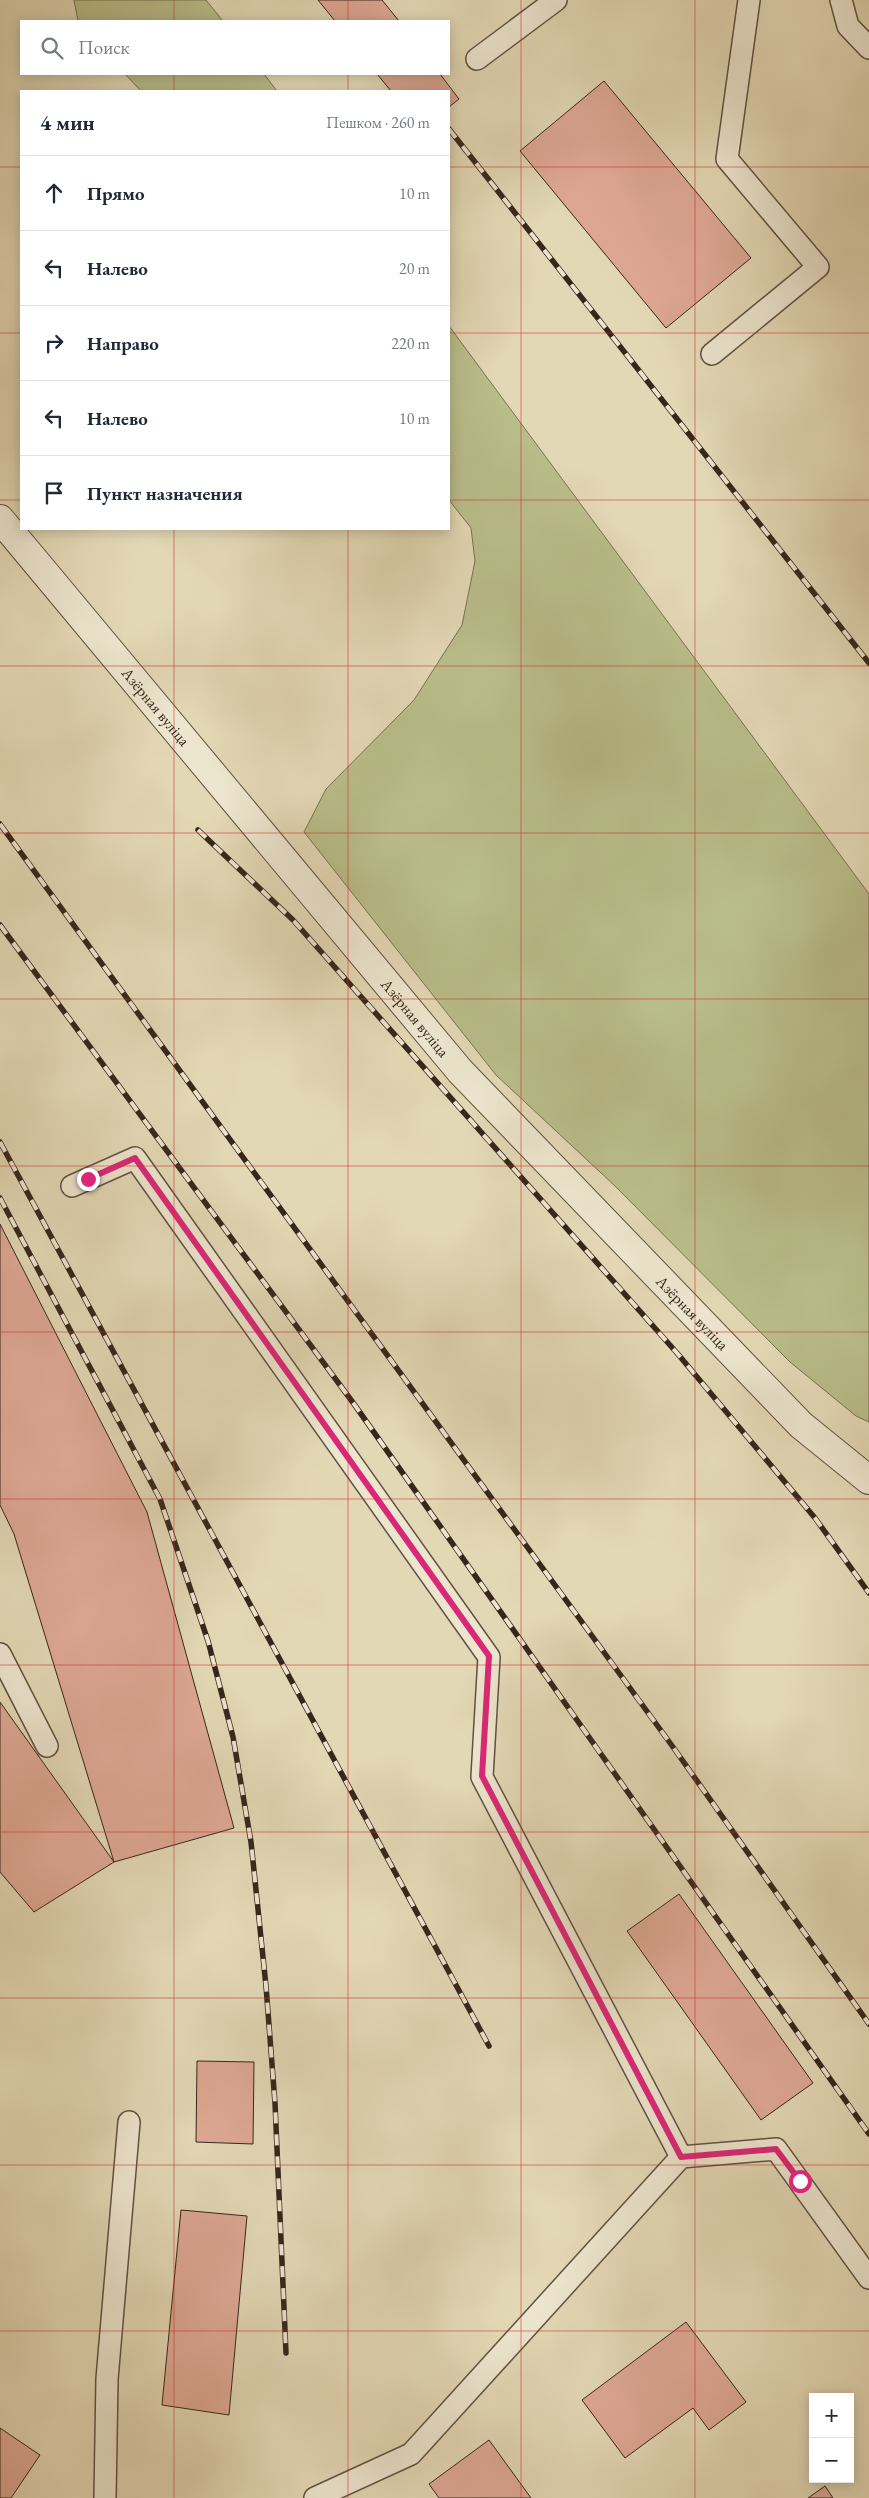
<!DOCTYPE html>
<html lang="ru">
<head>
<meta charset="utf-8">
<style>
	:root { --surface:#fff; --page:#f2f2f3; --text:#1f2937; --muted:#747a83; --line:#e0e1e3 }
	body { margin:0; font-family:"EB Garamond",serif; background:var(--page); color:var(--text) }
	.controls { position:absolute; right:15px; bottom:15px; display:grid; overflow:hidden; border-radius:0px; box-shadow:0 2px 12px #0003 }
	.controls button { width:45px; height:45px; display:grid; place-items:center; padding:0; border:0; border-bottom:1px solid var(--line); background:var(--surface); color:var(--text); font:25px sans-serif }
	.stop { position:absolute; width:15px; height:15px; margin:-11px; border:4px solid #db2777; border-radius:50%; background:#fff }
	.stop.end { background:#db2777; border-color:#fff; box-shadow:0 1px 5px #0008 }
	.list { margin:0; padding:0; list-style:none }
	h2 { display:flex; justify-content:space-between; align-items:center; height:65px; margin:0; padding:0 20px; font-size:21px }
	h2 small { font-size:16px; font-weight:400; color:var(--muted) }
	.list li { display:grid; grid-template-columns:32px 1fr auto; gap:15px; align-items:center; box-sizing:border-box; height:75px; padding:0 20px; border-top:1px solid var(--line) }
	.list b { display:block; font-size:19px; white-space:nowrap }
	.list em { font-size:16px; font-style:normal; color:var(--muted) }
	.icon { flex:none; width:28px; height:28px; fill:none; stroke:currentColor; stroke-width:2; stroke-linecap:round; stroke-linejoin:round }
	.map { position:relative; flex:none; width:869px; height:2498px; overflow:hidden }
	.search { position:absolute; background:var(--surface); box-shadow:0 2px 12px #0003; left:20px; top:20px; width:430px; height:55px; display:flex; align-items:center; gap:12px; box-sizing:border-box; padding:0 18px; border-radius:0px; color:var(--muted); font-size:19px }
	.panel { position:absolute; background:var(--surface); box-shadow:0 2px 12px #0003; left:20px; top:90px; width:430px; height:440px; border-radius:0px }
	.map>svg:first-child { display:block }
</style>
</head>
<body>
<div class="map">
<svg width="869" height="2498" viewBox="0 0 869 2498">
	<rect width="100%" height="100%" fill="#e3d8b5"/>
	<filter id="stains"><feTurbulence type="fractalNoise" baseFrequency=".004" numOctaves="4"/><feColorMatrix values="0 0 0 0 .2 0 0 0 0 .09 0 0 0 0 .02 0 0 0 .5 -.17"/></filter>
	<radialGradient id="worn" r=".72"><stop offset=".6" stop-color="#630" stop-opacity="0"/><stop offset="1" stop-color="#630" stop-opacity=".3"/></radialGradient>
	<path fill="#b9bd8a" stroke="#787252" d="M74 0H206L223 21H78Z
		M125 74H264L277 91H141Z
		M449 326 869 894V1422L856 1416 790 1362 615 1186 496 1075 304 832 326 789 414 700 462 625 475 561 471 528 449 500Z"/>
	<path fill="#dea894" stroke="#36261b" d="M318 0H382L399 21H335Z
		M377 74H440L459 99 449 107V91H391Z
		M604 81 751 258 666 328 520 151Z
		M0 1224 147 1512 234 1828 114 1862 14 1534 0 1505Z
		M0 1702 114 1862 34 1912 0 1872Z
		M679 1894 813 2083 761 2120 627 1931Z
		M197 2061 254 2062 253 2144 196 2142Z
		M181 2210 247 2216 229 2415 162 2405Z
		M686 2322 746 2402 709 2430 693 2408 625 2458 582 2400Z
		M0 2428 40 2455 11 2498H0Z
		M489 2440 531 2498H439L429 2484Z
		M825 2486 833 2498H808Z"/>
	<g fill="none" stroke-linecap="round" stroke-linejoin="round">
		<defs>
			<path id="service" d="M841 0 848 26 869 48
				M477 59 556 0
				M712 354 818 267 727 159 749 0
				M72 1186 135 1158 489 1657 482 1777 681 2157 411 2454 315 2498
				M0 1654 47 1746
				M681 2157 776 2149 869 2278
				M105 2498 107 2379 129 2122"/>
			<g id="minor">
				<path id="s1" d="M0 519 460 1071 801 1425 869 1480"/>
			</g>
		</defs>
		<use href="#service" stroke="#615242" stroke-width="24"/>
		<use href="#minor" stroke="#615242" stroke-width="30"/>
		<use href="#service" stroke="#ede6cf" stroke-width="21"/>
		<use href="#minor" stroke="#ede6cf" stroke-width="28"/>
		<defs>
			<path id="rail" d="M449 129 869 663
				M0 824 673 1747 869 2024
				M198 830 293 920 677 1353 815 1518 869 1593
				M0 925 354 1404 869 2134
				M0 1142 489 2046
				M0 1198 160 1499 208 1641 233 1737 251 1842 266 1986 275 2103 286 2353"/>
		</defs>
		<use href="#rail" stroke="#36261b" stroke-width="5.5"/>
		<use href="#rail" stroke="#ede6cf" stroke-width="4" stroke-dasharray="11" stroke-linecap="butt"/>
	</g>
	<g fill="none" stroke-linecap="round" stroke-linejoin="round">
		<path stroke="#db2777" stroke-width="6" d="M88 1179 135 1158 489 1656 482 1776 681 2157 776 2149 800 2181"/>
	</g>
	<path fill="none" stroke="#d62828" stroke-width="1" stroke-opacity="0.55" d="M174 0V21M348 0V21M521 0V2498M695 0V2498M174 74V91M348 74V91M0 167H21M449 167H869M0 333H21M449 333H869M0 500H21M449 500H869M174 529V2498M348 529V2498M0 666H869M0 833H869M0 999H869M0 1166H869M0 1332H869M0 1499H869M0 1665H869M0 1832H869M0 1998H869M0 2165H869M0 2331H869"/>
	<g text-anchor="middle" stroke-width="4" stroke-linejoin="round" paint-order="stroke">
		<g font-size="16" fill="#36261b" stroke="#ede6cf">
			<text dy="6" stroke="none"><textPath href="#s1" startOffset="244">Азёрная вуліца</textPath></text>
			<text dy="6" stroke="none"><textPath href="#s1" startOffset="649">Азёрная вуліца</textPath></text>
			<text dy="6" stroke="none"><textPath href="#s1" startOffset="1054">Азёрная вуліца</textPath></text>
		</g>
	</g>
	<rect width="100%" height="100%" filter="url(#stains)"/>
	<rect width="100%" height="100%" fill="url(#worn)"/>
</svg>
<div class="controls">
<button>+</button>
<button>−</button>
</div>
<div class="stop" style="left:800px;top:2181px"></div>
<div class="stop end" style="left:88px;top:1179px"></div>
<div class="search"><svg class="icon" aria-label="search" viewBox="0 0 24 24"><circle cx="10" cy="10" r="6"/><path d="M15 15l6 6"/></svg>Поиск</div>
<section class="panel">
<h2>4 мин<small>Пешком · 260 m</small></h2>
<ul class="list">
<li><svg class="icon" aria-label="ahead" viewBox="0 0 24 24"><path d="M12 20V5M6 11l6-6 6 6"/></svg><div><b>Прямо</b></div><em>10 m</em></li>
<li><svg class="icon" aria-label="left" viewBox="0 0 24 24"><path d="M17 20v-9H6M10 6l-5 5 5 5"/></svg><div><b>Налево</b></div><em>20 m</em></li>
<li><svg class="icon" aria-label="right" viewBox="0 0 24 24"><path d="M7 20v-9h11M14 6l5 5-5 5"/></svg><div><b>Направо</b></div><em>220 m</em></li>
<li><svg class="icon" aria-label="left" viewBox="0 0 24 24"><path d="M17 20v-9H6M10 6l-5 5 5 5"/></svg><div><b>Налево</b></div><em>10 m</em></li>
<li><svg class="icon" aria-label="arrive" viewBox="0 0 24 24"><path d="M6 21V4h12l-3 4 3 4H6"/></svg><div><b>Пункт назначения</b></div></li>
</ul>
</section>
</div>
</body>
</html>
